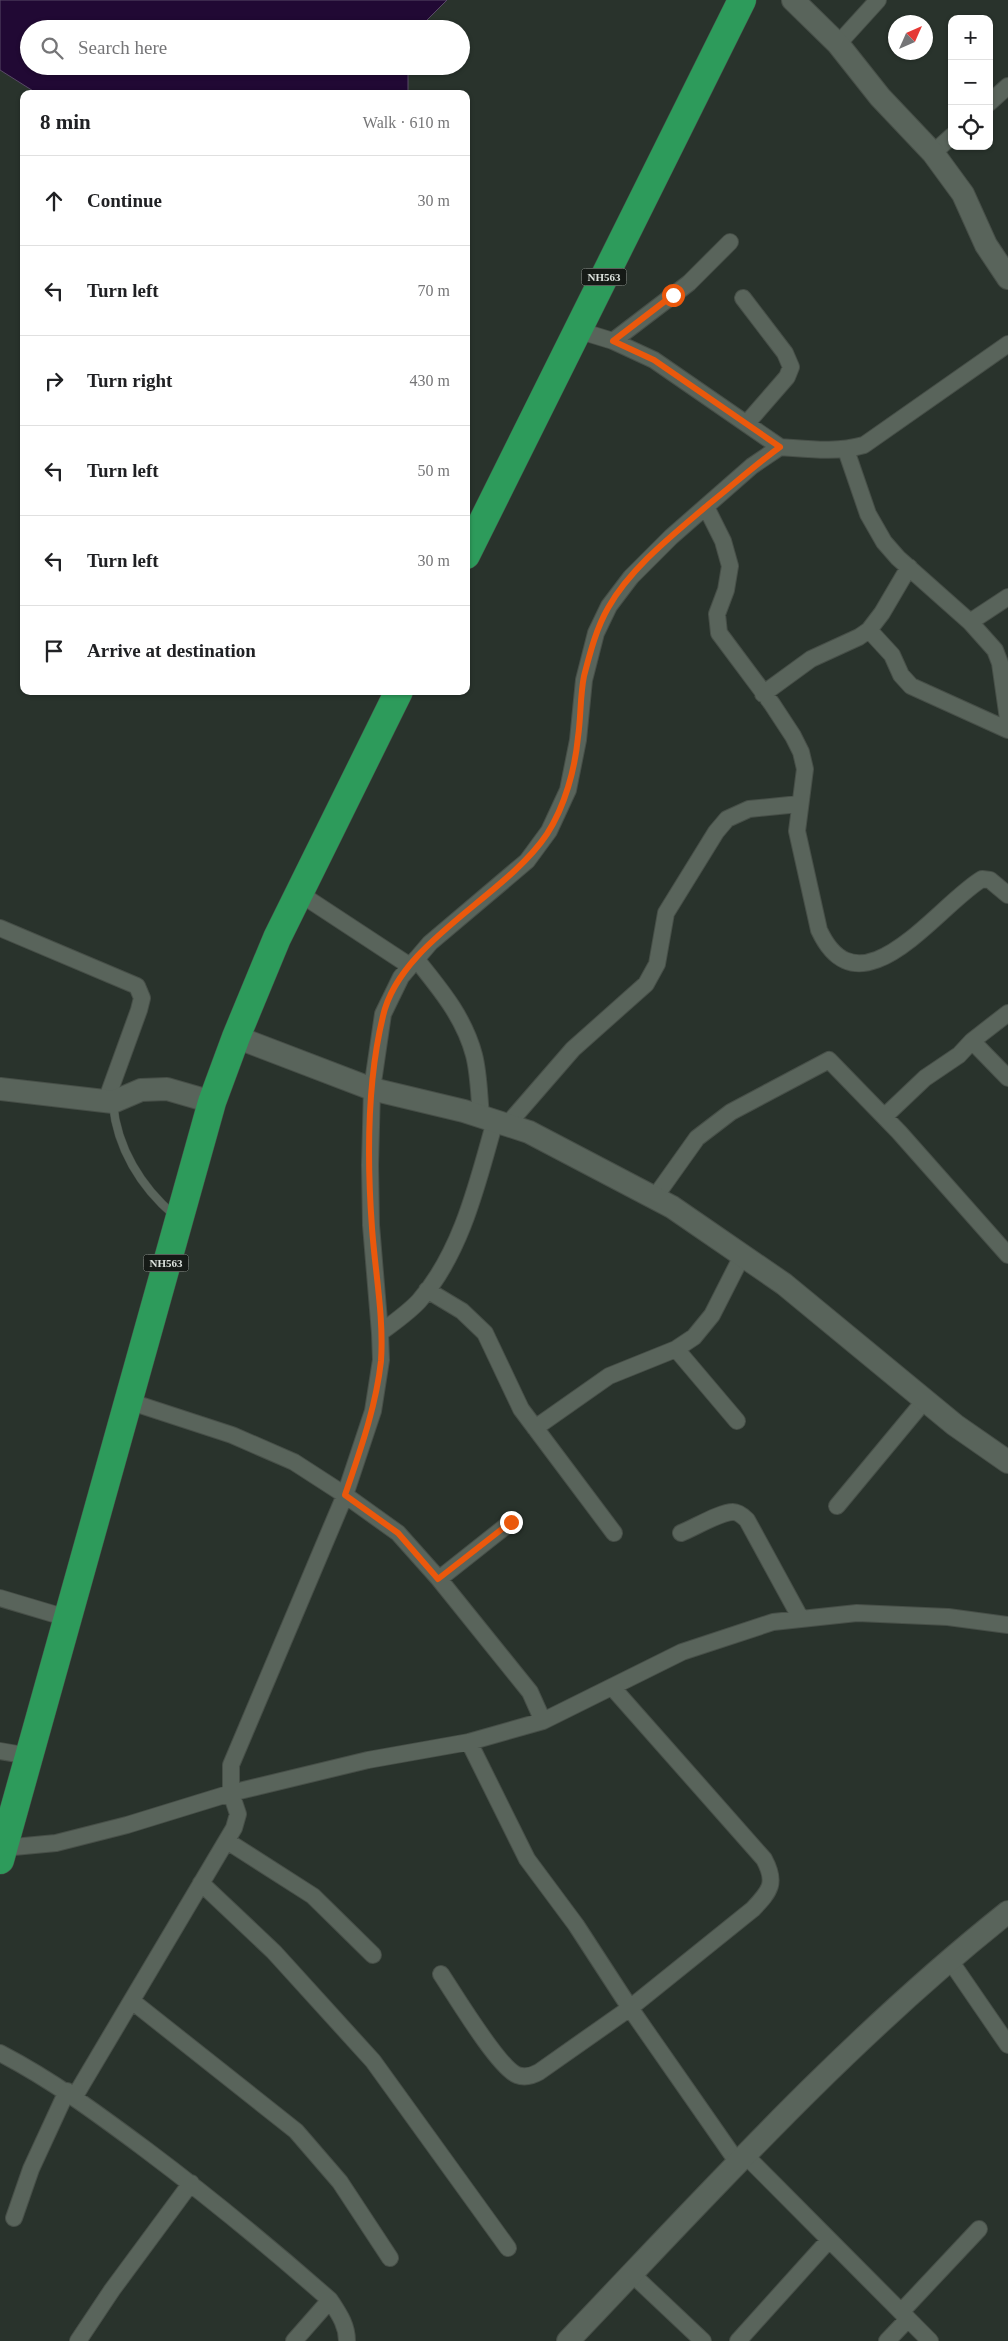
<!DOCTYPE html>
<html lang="en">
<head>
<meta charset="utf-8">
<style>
	:root { --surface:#fff; --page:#f6f6f6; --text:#202124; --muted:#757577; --line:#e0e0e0 }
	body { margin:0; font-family:Georgia,serif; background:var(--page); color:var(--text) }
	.controls { position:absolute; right:15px; top:15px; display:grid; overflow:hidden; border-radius:10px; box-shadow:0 1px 4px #0004 }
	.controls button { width:45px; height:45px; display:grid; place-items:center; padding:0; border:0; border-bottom:1px solid var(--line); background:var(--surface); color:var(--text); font:25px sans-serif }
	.compass { position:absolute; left:888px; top:15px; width:45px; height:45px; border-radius:50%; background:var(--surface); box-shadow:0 1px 4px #0004; rotate:45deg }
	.stop { position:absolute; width:15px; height:15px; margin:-11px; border:4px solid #ea580c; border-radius:50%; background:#fff }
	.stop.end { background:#ea580c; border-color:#fff; box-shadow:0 1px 5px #0008 }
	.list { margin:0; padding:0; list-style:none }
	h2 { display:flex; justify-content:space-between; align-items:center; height:65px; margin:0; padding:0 20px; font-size:21px }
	h2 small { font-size:16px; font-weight:400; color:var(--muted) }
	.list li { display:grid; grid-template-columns:32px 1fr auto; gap:15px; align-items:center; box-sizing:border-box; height:90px; padding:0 20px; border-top:1px solid var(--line) }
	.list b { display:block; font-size:19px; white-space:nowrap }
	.list em { font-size:16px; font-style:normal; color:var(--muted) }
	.icon { flex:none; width:28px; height:28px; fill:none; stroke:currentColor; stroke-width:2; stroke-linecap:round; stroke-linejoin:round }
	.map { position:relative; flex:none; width:1008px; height:2341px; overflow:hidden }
	.search { position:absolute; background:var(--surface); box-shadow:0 1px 4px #0004; left:20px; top:20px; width:450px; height:55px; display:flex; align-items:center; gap:12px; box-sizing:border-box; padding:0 18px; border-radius:28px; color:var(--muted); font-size:19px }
	.panel { position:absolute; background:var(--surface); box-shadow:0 1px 4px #0004; left:20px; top:90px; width:450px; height:605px; border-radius:10px }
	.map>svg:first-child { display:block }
</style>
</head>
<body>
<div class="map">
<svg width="1008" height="2341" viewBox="0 0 1008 2341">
	<rect width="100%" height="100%" fill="#29332c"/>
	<path fill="#210934" stroke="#594a67" d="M0 0H447L418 29H29V66H408V94H38L0 70Z"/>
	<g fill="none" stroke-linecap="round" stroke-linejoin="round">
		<defs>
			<path id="lane" d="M113 1104C117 1148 141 1187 174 1215"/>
			<path id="street" d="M838 44 878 0
				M989 103 1008 86
				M933 153 952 136
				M743 298 785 353 791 367 787 377 747 423
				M613 341 689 283 730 242
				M780 447C809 449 836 453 864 445L1008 344
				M846 450 868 514 884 542 898 558 970 622 995 650 1000 663 1008 719
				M706 507 723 541 730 566 726 590 717 614 719 633 772 704 793 736 801 752 805 769 797 831 819 930C860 1019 939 904 982 879L990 880 1008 895
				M970 622 1008 597
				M869 630 892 655 901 675 911 686 1008 730
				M763 694 811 659 859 637 869 630 882 613 909 567
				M299 893 410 966
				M0 928 137 986 142 998 139 1010 106 1101
				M416 959C440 989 464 1017 474 1055 479 1074 479 1096 481 1116
				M972 1041 1008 1013
				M885 1116 925 1078 959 1055 972 1041 1008 1078
				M507 1125 573 1049 646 984 657 964 666 913 716 832 727 819 749 809 799 804
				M655 1197 697 1138 731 1112 829 1060 899 1132 1008 1255
				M427 1290 462 1311 485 1333 521 1409 614 1533
				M380 1333C393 1323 408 1313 419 1301 462 1252 478 1181 495 1121
				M676 1349 737 1421
				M128 1401 232 1435 294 1462 345 1495 398 1533 439 1579 530 1692 543 1721
				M535 1428 609 1376 676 1349 694 1337 712 1315 743 1254
				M837 1506 925 1400
				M681 1533C694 1528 720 1512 733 1512 738 1512 743 1516 747 1520L801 1619
				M439 1579 511 1522
				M0 1598 67 1618
				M469 1742 527 1859 576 1925 630 2008 738 2163
				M0 1751 29 1756
				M227 1841 313 1896 373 1955
				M3 1848 56 1843 127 1825 231 1793 368 1760 469 1742 543 1721 682 1652 773 1622 857 1613 948 1617 1008 1625
				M201 1883 274 1952 373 2061 508 2248
				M949 1959 1008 2045
				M441 1974C455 1995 498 2067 517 2075 525 2078 532 2076 539 2072L630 2008 753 1909C770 1891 777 1883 764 1859L612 1687
				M132 2001 296 2131 340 2182 390 2258
				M0 2053C52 2080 98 2114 145 2149 209 2197 271 2248 330 2300 339 2314 347 2325 347 2341
				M75 2096 234 1828 238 1814 231 1793V1765L345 1495 373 1411 381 1360 380 1333 371 1225 370 1165 372 1089 383 1014 401 977 430 943 527 861 549 831 568 790 578 740 584 680 596 633 609 606 631 577 671 537 752 466 780 447 654 360 613 341 577 330
				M745 2155 930 2341
				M14 2218 31 2169 67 2091
				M632 2274 703 2341
				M901 2312 979 2229
				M78 2341 112 2290 191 2183
				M294 2341 330 2300
				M738 2341 829 2240
				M887 2341 908 2319"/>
			<path id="secondary" d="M793 0 838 44 880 97 933 153 963 194 986 245 1008 278
				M236 1037 372 1089 464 1111 529 1132 672 1207 784 1284 955 1425 1008 1462
				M0 1089 113 1102 141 1090 167 1089 212 1102
				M568 2341C709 2193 847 2040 1008 1912"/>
			<path id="highway" d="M466 555 742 0
				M0 1860 212 1102 236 1037 277 938 399 691"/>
		</defs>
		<use href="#lane" stroke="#474f48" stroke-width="9"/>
		<use href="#street" stroke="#474f48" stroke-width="18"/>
		<use href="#secondary" stroke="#474f48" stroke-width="24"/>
		<use href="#highway" stroke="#474f48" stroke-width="29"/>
		<use href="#lane" stroke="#59645b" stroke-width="8"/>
		<use href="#street" stroke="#59645b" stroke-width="16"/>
		<use href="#secondary" stroke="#59645b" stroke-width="22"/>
		<use href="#highway" stroke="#2d9b5b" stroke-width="28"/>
	</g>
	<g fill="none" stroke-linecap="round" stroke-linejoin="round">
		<path stroke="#ea580c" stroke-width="6" d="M511 1522 438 1579 398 1533 345 1495C360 1451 376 1407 381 1361 384 1317 375 1271 372 1228 367 1160 367 1082 383 1016 400 941 505 897 547 834 565 806 575 769 578 737 581 717 580 696 584 676 590 653 596 629 608 608 631 567 674 534 709 504 733 485 755 465 780 447L654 360 613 341 673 295"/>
	</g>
	<g text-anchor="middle" stroke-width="4.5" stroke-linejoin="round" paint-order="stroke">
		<g fill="#151a16" stroke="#a0a6a1" stroke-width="1">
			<rect x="581.5" y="268.5" width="45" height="17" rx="4"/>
			<rect x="143.5" y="1254.5" width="45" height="17" rx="4"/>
		</g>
		<g font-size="11" font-weight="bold" fill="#dce2dd">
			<text x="604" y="281">NH563</text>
			<text x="166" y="1267">NH563</text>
		</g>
	</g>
</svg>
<div class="controls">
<button>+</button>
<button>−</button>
<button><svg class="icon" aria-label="locate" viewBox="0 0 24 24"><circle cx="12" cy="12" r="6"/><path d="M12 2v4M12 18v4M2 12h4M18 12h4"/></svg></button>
</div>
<svg class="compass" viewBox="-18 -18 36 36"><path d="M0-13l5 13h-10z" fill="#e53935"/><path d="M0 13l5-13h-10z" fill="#757577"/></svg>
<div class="stop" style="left:673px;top:295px"></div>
<div class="stop end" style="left:511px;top:1522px"></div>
<div class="search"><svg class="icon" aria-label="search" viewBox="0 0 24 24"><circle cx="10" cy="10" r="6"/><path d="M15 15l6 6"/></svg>Search here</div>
<section class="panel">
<h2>8 min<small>Walk · 610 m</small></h2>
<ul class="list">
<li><svg class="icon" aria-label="ahead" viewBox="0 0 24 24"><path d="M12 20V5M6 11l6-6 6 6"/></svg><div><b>Continue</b></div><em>30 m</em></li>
<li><svg class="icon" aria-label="left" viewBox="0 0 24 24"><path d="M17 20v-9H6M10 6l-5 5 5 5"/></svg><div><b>Turn left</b></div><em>70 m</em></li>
<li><svg class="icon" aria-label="right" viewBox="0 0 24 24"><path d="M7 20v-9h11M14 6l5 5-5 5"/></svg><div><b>Turn right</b></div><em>430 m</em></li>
<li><svg class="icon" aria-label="left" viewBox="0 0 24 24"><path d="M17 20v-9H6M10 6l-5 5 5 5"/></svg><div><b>Turn left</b></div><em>50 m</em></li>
<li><svg class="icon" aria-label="left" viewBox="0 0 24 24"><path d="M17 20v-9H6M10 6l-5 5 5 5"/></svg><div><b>Turn left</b></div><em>30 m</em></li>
<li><svg class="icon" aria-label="arrive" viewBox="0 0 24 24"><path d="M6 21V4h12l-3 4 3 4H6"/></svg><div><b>Arrive at destination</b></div></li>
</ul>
</section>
</div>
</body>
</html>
